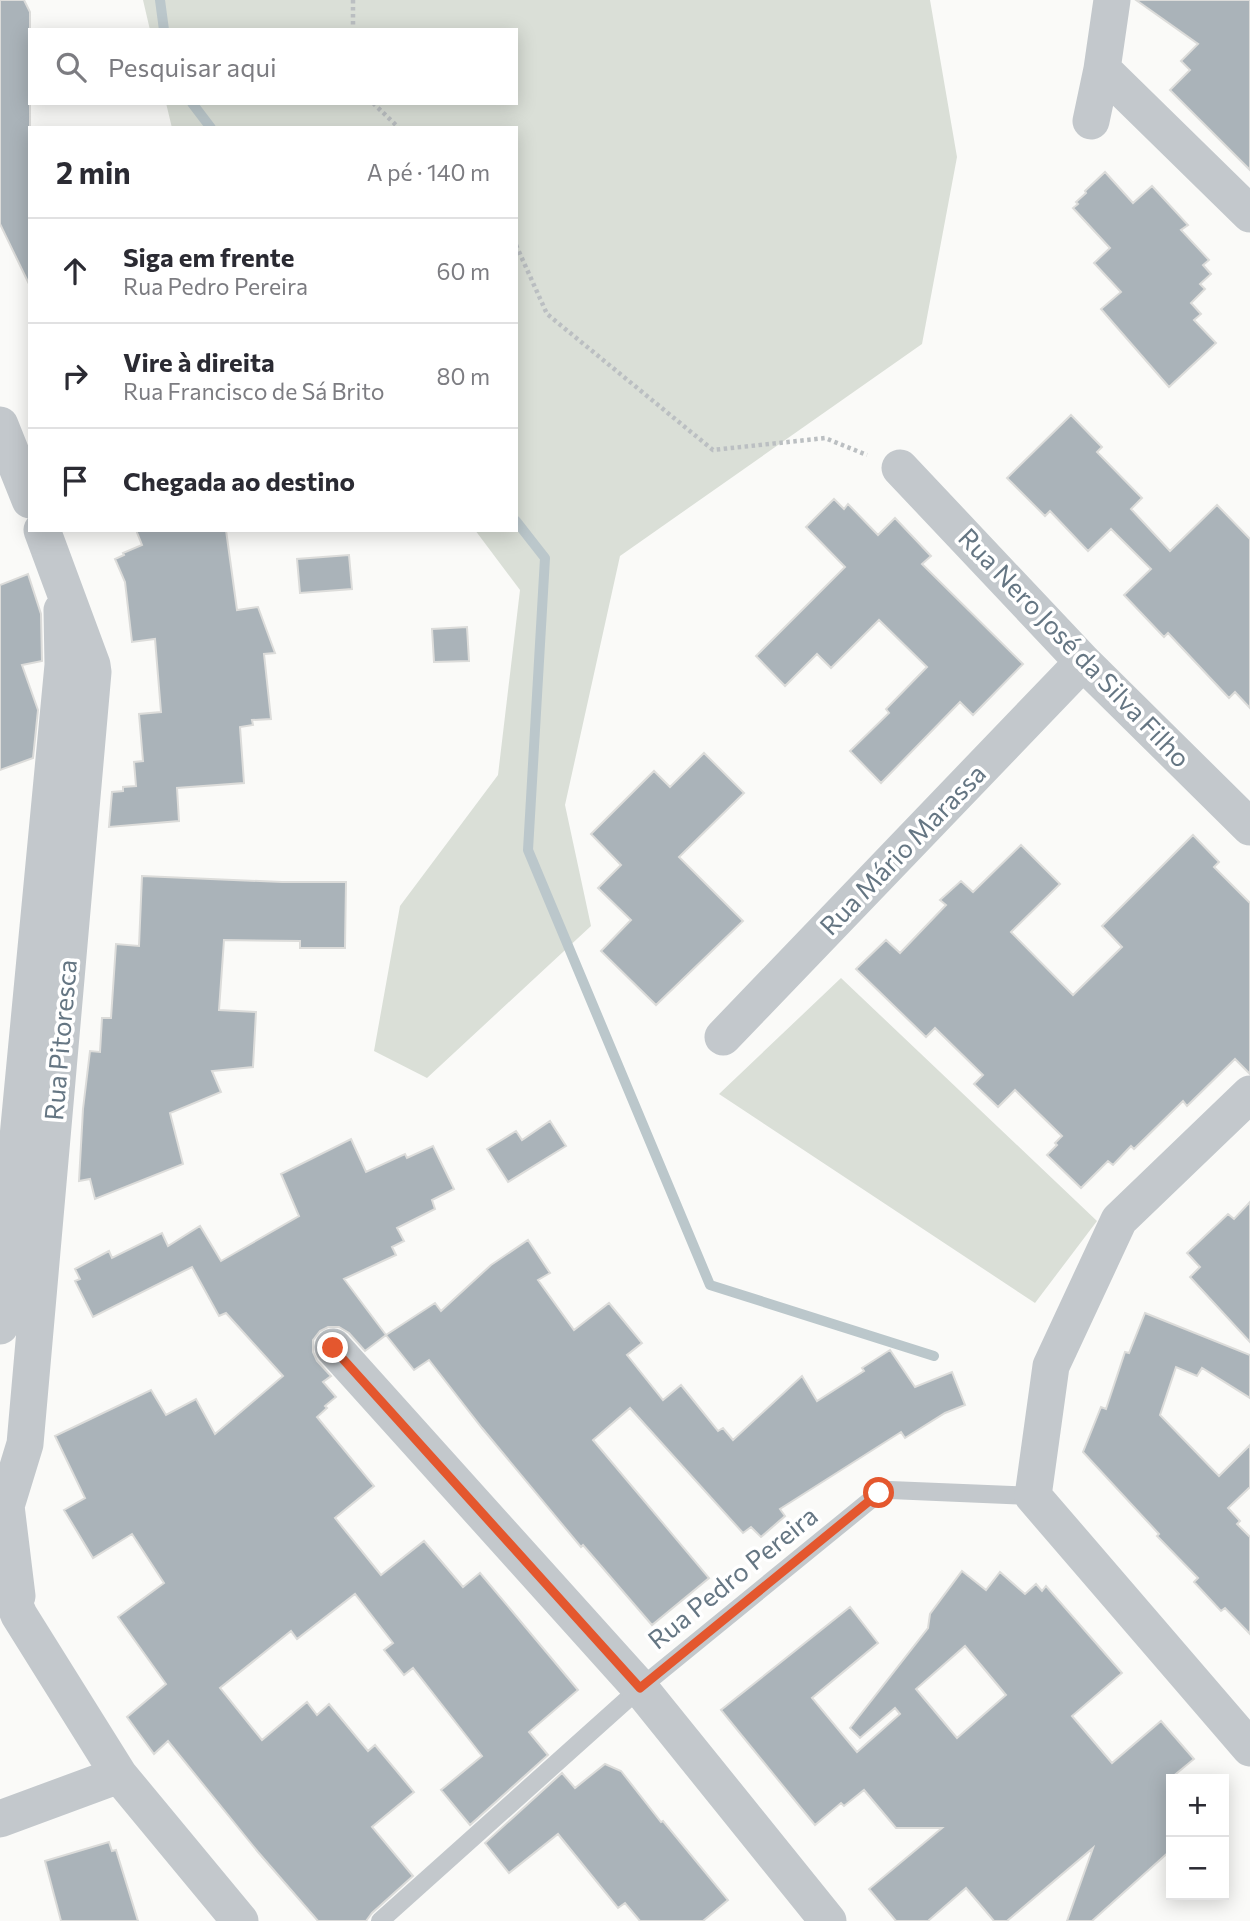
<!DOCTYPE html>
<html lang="pt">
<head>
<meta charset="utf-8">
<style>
	:root { --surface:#fff; --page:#f2f2f3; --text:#2b2b33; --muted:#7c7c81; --line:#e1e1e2 }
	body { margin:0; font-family:Commissioner,sans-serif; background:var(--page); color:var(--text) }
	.controls { position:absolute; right:21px; bottom:21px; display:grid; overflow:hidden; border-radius:0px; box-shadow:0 4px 18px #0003 }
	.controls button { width:63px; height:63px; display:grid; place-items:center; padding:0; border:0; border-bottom:2px solid var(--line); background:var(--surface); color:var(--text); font:35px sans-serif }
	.stop { position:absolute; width:21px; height:21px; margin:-16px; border:5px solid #e4572e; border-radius:50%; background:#fff }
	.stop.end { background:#e4572e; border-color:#fff; box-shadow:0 2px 7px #0008 }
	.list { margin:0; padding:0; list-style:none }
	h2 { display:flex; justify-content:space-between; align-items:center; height:91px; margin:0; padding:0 28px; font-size:30px }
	h2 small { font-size:23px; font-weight:400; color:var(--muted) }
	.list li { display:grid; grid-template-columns:46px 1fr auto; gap:21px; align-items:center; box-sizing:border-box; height:105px; padding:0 28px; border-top:2px solid var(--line) }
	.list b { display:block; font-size:26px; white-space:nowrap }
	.list p { margin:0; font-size:23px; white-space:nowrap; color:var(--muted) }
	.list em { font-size:23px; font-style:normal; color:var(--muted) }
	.icon { flex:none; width:38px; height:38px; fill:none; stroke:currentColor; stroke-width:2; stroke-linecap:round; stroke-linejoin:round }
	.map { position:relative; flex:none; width:1250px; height:1921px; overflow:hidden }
	.search { position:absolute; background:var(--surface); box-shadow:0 4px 18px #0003; left:28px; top:28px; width:490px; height:77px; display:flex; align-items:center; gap:18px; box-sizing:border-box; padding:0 24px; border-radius:0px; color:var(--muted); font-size:26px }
	.panel { position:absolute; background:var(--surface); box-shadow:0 4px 18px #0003; left:28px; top:126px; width:490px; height:406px; border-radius:0px }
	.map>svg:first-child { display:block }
</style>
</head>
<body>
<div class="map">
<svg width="1250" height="1921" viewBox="0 0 1250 1921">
	<rect width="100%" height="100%" fill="#fafaf8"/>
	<path fill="#dadfd7" d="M143 0H930L957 157 922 344 620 556 565 805 591 926 427 1078 374 1051 400 906 498 775 520 590 475 530H516V128H172L166 103H516V30H150Z
		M841 978 1097 1221 1035 1303 719 1094Z"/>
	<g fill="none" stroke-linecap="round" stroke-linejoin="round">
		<path stroke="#bbc7cb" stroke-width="10" d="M160 0 164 30
			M192 103 211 128
			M516 521 545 558 528 850 710 1285 934 1356"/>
	</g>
	<path fill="#aab3b9" stroke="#dcdcda" stroke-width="2" fill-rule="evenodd" d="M0 0H24L30 12V286L0 224Z
		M1136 0H1250V170L1170 90 1190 70 1181 61 1198 44Z
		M1105 172 1133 203 1152 186 1188 225 1181 230 1209 260 1203 265 1211 274 1200 284 1205 289 1191 303 1201 314 1194 320 1216 343 1169 387 1101 309 1121 292 1094 263 1110 248 1073 208 1078 204 1076 202 1086 193 1085 191Z
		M1071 415 1102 447 1097 452 1142 498 1131 509 1170 551 1217 505 1250 539V708L1235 692 1229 698 1168 633 1164 637 1124 595 1151 569 1111 529 1088 551 1050 511 1045 516 1007 478Z
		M834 499 844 509 848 504 878 535 895 518 931 556 922 564 1023 664 973 715 960 702 881 783 850 751 889 713 886 709 927 667 879 620 831 668 817 654 785 686 756 656 845 567 806 527Z
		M136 530H226L237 610 258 607 275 653 264 654 271 719 252 720 253 725 240 727 244 783 177 788 179 821 109 827 112 792 123 791V787L136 786 134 762 143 761 139 714 161 712 155 639 132 642 125 582 115 559 124 555 123 553 142 545Z
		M349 555 352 589 300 593 297 559Z
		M28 574 41 614 42 661 22 665 38 710 33 758 0 770V585Z
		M467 627 469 661 434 662 432 629Z
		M704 753 744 793 679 857 743 921 656 1005 601 951 631 920 598 888 621 865 591 834 654 771 670 787Z
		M1193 835 1219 862 1214 867 1250 903V1074L1235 1059 1187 1106 1183 1101 1134 1149 1131 1146 1113 1165 1108 1161 1081 1188 1047 1155 1057 1145 1055 1143 1062 1136 1015 1090 998 1107 974 1084 983 1075 935 1028 926 1037 856 969 886 940 900 953 946 905 940 900 961 881 973 892 1021 845 1060 884 1011 932 1073 995 1122 947 1102 926Z
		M142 876 282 882H346L345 948H300V941L224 940 219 1010 256 1012 253 1067 212 1071 221 1092 170 1113 183 1164 95 1199 90 1179 79 1181 83 1109 90 1051 100 1052 102 1018H111L116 944 139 946Z
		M550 1121 566 1146 508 1182 487 1149 516 1131 522 1140Z
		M351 1139 366 1172 405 1154 407 1158 433 1146 454 1189 432 1200 435 1209 397 1228 404 1241 392 1247 396 1255 344 1279 386 1335 365 1351 349 1333 339 1327H328L320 1331 313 1340V1352L317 1361 331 1376 323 1382 336 1397 325 1406 327 1408 317 1417 374 1486 335 1518 381 1575 424 1541 463 1587 480 1573 578 1690 529 1732 548 1755 470 1825 441 1790 482 1756 413 1668 404 1675 384 1650 393 1643 355 1594 297 1639 291 1631 220 1688 262 1740 307 1702 317 1715 329 1704 368 1751 375 1745 414 1792 372 1827 413 1876 372 1913 366 1921H318L258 1852 168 1741 154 1754 127 1717 166 1684 118 1617 164 1583 132 1534 93 1558 64 1510 85 1498 55 1436 151 1390 166 1415 196 1399 215 1434 283 1376 226 1313 219 1316 192 1267 93 1317 75 1281 80 1279 75 1269 109 1251 112 1258 162 1233 168 1246 200 1226 221 1261 299 1216 281 1174Z
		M1250 1202V1342L1190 1277 1200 1267 1187 1253 1228 1214 1234 1219Z
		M528 1240 550 1273 538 1280 574 1330 609 1303 642 1343 627 1355 663 1400 681 1385 718 1431 723 1428 733 1440 802 1376 817 1401 864 1371 862 1368 890 1350 915 1387 952 1372 965 1405 945 1413 905 1438 901 1432 780 1509 785 1516 761 1537 751 1527 743 1533 630 1408 593 1440 709 1578 652 1625 583 1545 581 1547 482 1428 429 1360 414 1370 386 1335 435 1303 441 1311 491 1265Z
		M1145 1313 1250 1355V1398L1202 1368 1197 1376 1176 1367 1160 1415 1219 1476 1250 1445V1487L1228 1508 1240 1521 1237 1524 1250 1537V1634L1225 1608 1221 1611 1194 1582 1198 1578 1157 1536 1159 1534 1083 1452 1101 1407 1106 1409 1125 1352 1129 1353Z
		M962 1571 986 1590 1000 1572 1025 1594 1036 1584 1042 1591 1046 1586 1122 1673 1072 1716 1112 1763 1161 1721 1194 1759 1171 1778V1850L1092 1921H1067L1093 1848 1007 1921H994L966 1888 928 1921H896L869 1889 942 1828H896L864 1790 844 1806 841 1803 815 1825 721 1710 850 1607 878 1643 812 1698 857 1752 900 1714 895 1708 860 1738 850 1728 928 1628 930 1614ZM965 1646 1006 1695 957 1738 916 1689Z
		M605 1764 621 1771 661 1822 663 1821 728 1900 703 1921H640L625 1903 618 1908 558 1834 509 1873 485 1843 562 1773 575 1788Z
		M109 1842 112 1851 116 1850 138 1921H61L45 1861Z"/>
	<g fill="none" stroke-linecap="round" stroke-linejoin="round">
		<path stroke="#bbbfc2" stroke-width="4.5" stroke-dasharray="3.5 3.5" stroke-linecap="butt" d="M353 0V30
			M373 103 399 128
			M516 245 547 314 713 450 825 438 867 455"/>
		<path stroke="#c3c8cc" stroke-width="18" d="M380 1921 640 1688 879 1493 890 1490 1033 1496"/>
		<path stroke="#c3c8cc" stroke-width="37" d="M1102 69 1250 214
			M1091 121 1102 69 1112 0
			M0 425 30 500
			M900 468 1083 662 1250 827
			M723 1037 1083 662
			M1250 1094 1119 1220 1051 1366 1033 1496 1250 1748
			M0 1326 63 665 62 610
			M333 1347 640 1688 828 1921
			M0 1482 6 1506 17 1596
			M6 1506 25 1444 93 672 92 665 42 530
			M0 1570 19 1615 119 1775 240 1921
			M0 1819 119 1775"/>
	</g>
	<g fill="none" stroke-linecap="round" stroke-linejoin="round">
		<path stroke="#e4572e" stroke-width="9" d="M333 1348 640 1688 879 1493"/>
	</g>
	<g text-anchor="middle" stroke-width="7" stroke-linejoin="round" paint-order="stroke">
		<g font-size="26" fill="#657683" stroke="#fff">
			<text transform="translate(1074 648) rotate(46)" y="9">Rua Nero José da Silva Filho</text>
			<text transform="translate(903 850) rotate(-46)" y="9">Rua Mário Marassa</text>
			<text transform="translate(61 1040) rotate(-85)" y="9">Rua Pitoresca</text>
			<text transform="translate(733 1578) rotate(-39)" y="9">Rua Pedro Pereira</text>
		</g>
	</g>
</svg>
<div class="controls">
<button>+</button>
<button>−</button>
</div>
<div class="stop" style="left:879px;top:1493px"></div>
<div class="stop end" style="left:333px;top:1348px"></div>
<div class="search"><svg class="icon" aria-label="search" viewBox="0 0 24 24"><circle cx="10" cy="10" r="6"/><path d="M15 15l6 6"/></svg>Pesquisar aqui</div>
<section class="panel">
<h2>2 min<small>A pé · 140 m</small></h2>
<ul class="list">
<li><svg class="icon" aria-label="ahead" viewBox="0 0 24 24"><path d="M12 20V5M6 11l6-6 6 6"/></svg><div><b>Siga em frente</b><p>Rua Pedro Pereira</p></div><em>60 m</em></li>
<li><svg class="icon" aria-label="right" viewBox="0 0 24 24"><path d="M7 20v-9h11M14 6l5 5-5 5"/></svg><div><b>Vire à direita</b><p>Rua Francisco de Sá Brito</p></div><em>80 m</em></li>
<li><svg class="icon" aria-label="arrive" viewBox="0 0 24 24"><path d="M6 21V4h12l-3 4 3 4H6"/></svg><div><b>Chegada ao destino</b></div></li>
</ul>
</section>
</div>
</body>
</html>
